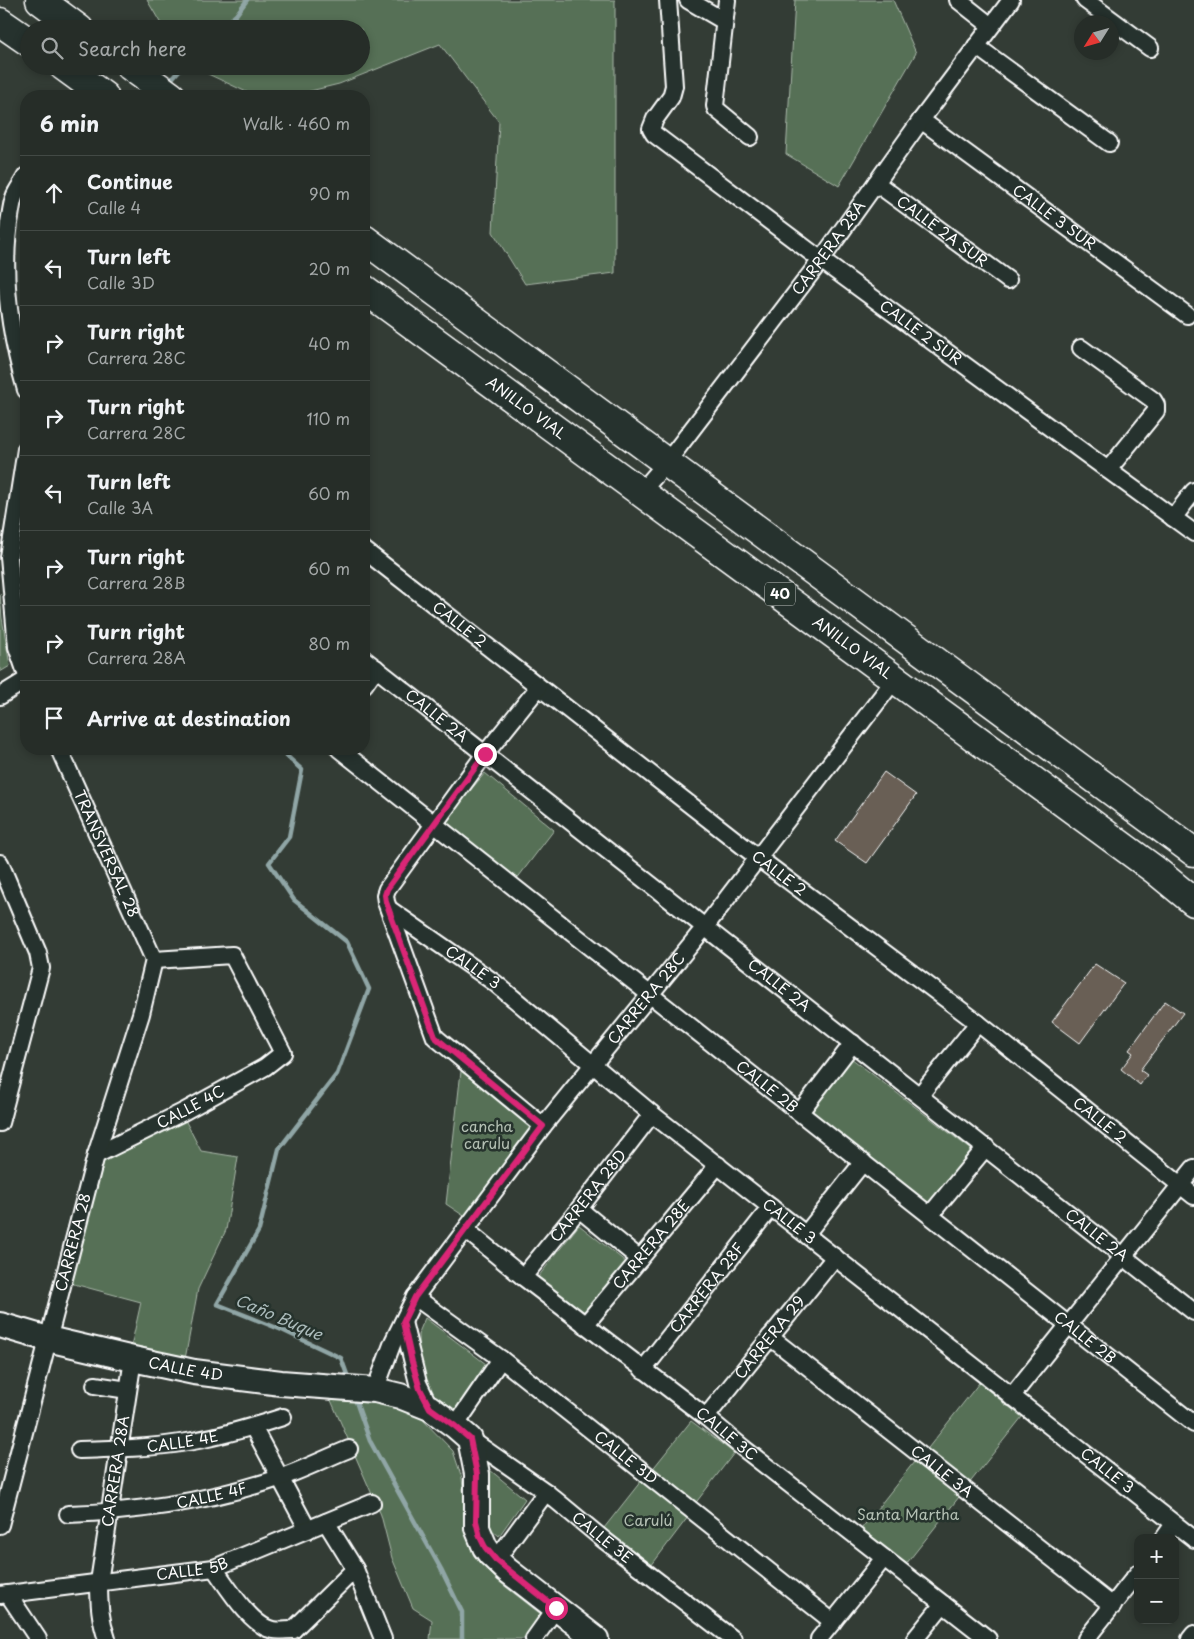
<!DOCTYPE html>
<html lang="en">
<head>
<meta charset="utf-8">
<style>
	:root { --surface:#262d28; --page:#2e3530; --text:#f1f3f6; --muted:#a4a8a8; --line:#424945 }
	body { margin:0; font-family:"Playpen Sans",sans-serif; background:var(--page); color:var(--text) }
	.controls { position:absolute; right:15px; bottom:15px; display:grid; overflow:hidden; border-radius:10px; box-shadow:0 2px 8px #0003 }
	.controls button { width:45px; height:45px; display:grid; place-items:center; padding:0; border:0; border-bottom:1px solid var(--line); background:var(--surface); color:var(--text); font:25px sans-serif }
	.compass { position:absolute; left:1074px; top:15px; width:45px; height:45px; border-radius:50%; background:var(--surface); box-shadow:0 2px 8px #0003; rotate:233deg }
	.stop { position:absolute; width:15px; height:15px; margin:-11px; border:4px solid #db2777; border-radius:50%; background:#fff }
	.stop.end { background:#db2777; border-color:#fff; box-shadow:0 1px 5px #0008 }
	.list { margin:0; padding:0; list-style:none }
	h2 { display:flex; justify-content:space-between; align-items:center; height:65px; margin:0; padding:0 20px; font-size:21px }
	h2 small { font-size:16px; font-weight:400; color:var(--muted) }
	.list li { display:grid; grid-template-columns:32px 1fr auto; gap:15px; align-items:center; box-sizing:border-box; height:75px; padding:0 20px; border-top:1px solid var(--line) }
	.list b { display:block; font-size:19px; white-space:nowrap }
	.list p { margin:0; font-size:16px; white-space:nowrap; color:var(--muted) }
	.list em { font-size:16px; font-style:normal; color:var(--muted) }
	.icon { flex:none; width:28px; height:28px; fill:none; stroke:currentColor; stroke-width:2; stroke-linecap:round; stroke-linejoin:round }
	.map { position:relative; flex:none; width:1194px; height:1639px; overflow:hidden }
	.search { position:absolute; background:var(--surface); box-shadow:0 2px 8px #0003; left:20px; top:20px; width:350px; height:55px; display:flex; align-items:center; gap:12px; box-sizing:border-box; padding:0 18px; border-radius:28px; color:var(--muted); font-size:19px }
	.panel { position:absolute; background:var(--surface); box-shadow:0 2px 8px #0003; left:20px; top:90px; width:350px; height:665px; border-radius:20px }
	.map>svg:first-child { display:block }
</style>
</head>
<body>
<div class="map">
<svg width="1194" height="1639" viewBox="0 0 1194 1639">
	<rect width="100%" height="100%" fill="#333c35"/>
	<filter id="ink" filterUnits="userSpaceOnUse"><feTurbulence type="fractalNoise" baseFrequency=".02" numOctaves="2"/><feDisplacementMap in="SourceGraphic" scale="10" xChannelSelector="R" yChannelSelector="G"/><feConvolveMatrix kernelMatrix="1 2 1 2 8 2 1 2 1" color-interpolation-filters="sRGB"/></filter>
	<g filter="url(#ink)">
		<path fill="#567056" stroke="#aab8aa" d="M147 0H615V273L525 284 493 232 499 122 440 44 339 84 290 96H255L191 66H361V29H164Z
			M795 0H893L916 53 839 186 786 154Z
			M0 594 2 618 10 666 0 672Z
			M485 773 554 830 510 888 436 831Z
			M851 1058 977 1154 928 1216 806 1120Z
			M461 1071 534 1128 467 1218 446 1204Z
			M184 1118 201 1151 238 1157 226 1230 198 1289 183 1370 129 1356 141 1302 59 1280 92 1160Z
			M579 1225 626 1262 585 1314 538 1277Z
			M425 1318 490 1367 458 1412 432 1393 419 1361 418 1335Z
			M979 1383 1022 1417 968 1485 925 1452Z
			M330 1398 395 1406 421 1418 453 1451 462 1478 465 1509 464 1530 474 1556 497 1580 542 1615 524 1639H430L432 1620 413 1608 392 1558 381 1515Z
			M691 1421 734 1453 694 1505 651 1471Z
			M914 1462 959 1497 903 1568 858 1533Z
			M490 1470 525 1499 499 1536 484 1523V1496Z
			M645 1476 691 1513 651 1566 604 1528Z"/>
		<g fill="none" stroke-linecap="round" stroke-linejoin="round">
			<path stroke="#90a6a6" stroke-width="4.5" d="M220 29 236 15 247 0
				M168 83 183 66
				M279 749 302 770 289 837 269 863 294 900 347 942 369 989 337 1074 279 1149 259 1230 217 1304 282 1330 341 1358 349 1380
				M354 1396 370 1441 441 1569 462 1612V1639"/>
		</g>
		<path fill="#695e54" stroke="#fff" d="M884 772 916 795 867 863 835 841Z
			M1095 964 1124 983 1080 1043 1052 1022Z
			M1165 1001 1183 1013 1140 1070 1147 1075 1140 1085 1121 1069 1133 1053 1129 1050Z"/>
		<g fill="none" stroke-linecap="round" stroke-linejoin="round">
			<defs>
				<g id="street">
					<path id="s1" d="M668 0 674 86 671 97 655 119 651 129 654 134 821 260 1194 533"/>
					<path d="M688 0 724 21"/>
					<path d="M727 0 715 106 716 109 750 137"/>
					<path d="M958 0 991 26"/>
					<path d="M1085 0 1150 48"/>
					<path d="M976 46 1109 143"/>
					<path id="s2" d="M921 120 1187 315"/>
					<path d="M26 176C23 182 19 187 16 193 13 198 12 205 11 211 0 268 10 334 26 390"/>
					<path id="s3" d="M876 183 1008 280"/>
					<path d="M1081 348 1153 400 1156 405V411L1108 470"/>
					<path d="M26 449 9 557 17 647 26 673"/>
					<path id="s4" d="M641 492 667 462 821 260 921 120 1011 0"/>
					<path d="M1173 518 1194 491"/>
					<path id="s5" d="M364 550 757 857 978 1023 1194 1196"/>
					<path id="s6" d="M364 659 1194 1312"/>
					<path d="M364 685 376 668"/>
					<path d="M538 688 485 754 387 889 385 895 386 902 435 1037 543 1126"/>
					<path d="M0 696 26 680"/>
					<path id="s7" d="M59 749 154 960"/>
					<path id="s8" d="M339 749 1194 1424"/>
					<path d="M0 863 38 953 41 968 0 1123"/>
					<path id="s9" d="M389 909 495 983 652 1114 1194 1539"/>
					<path d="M920 1095 978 1023"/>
					<path d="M800 1112 853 1043"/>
					<path id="s10" d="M96 1155 183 1112 265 1067 283 1053 232 955 154 960"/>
					<path d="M579 1209 640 1259"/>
					<path d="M930 1215 986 1147"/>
					<path id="s11" d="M466 1230 523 1277 706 1417 743 1448 988 1639"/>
					<path d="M806 1234 863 1162"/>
					<path id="s12" d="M523 1277 579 1209 652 1114"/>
					<path id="s13" d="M415 1297 501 1359 833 1622"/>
					<path d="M403 1322 418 1383 430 1408"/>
					<path id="s14" d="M585 1325 718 1165"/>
					<path id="s15" d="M770 1337 1113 1606"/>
					<path id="s16" d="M643 1370 771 1207"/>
					<path d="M95 1385 128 1390"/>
					<path id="s17" d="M375 1390 393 1342 415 1297 543 1126 705 927 895 679"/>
					<path d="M1011 1397 1194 1168"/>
					<path id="s18" d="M706 1417 835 1257"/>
					<path d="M455 1426 501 1359"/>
					<path d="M253 1427 308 1530"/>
					<path id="s19" d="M470 1439 546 1492 604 1540 733 1639"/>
					<path id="s20" d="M79 1450C115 1449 151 1448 187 1442 219 1437 252 1427 283 1417"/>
					<path id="s21" d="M68 1514C139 1512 210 1501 279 1478 303 1470 326 1458 349 1449"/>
					<path d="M326 1522 355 1569 383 1639"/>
					<path id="s22" d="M0 1525 96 1155 141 1014 154 960"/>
					<path d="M1164 1538 1174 1524"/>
					<path d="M496 1560 546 1492"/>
					<path d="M214 1568C227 1586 251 1626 273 1630 279 1631 286 1630 293 1630"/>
					<path d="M8 1594 38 1639"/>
					<path id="s23" d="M0 1595 214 1568 372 1503"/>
					<path d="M293 1630 355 1569"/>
					<path id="s24" d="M107 1639C100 1620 99 1603 99 1582L133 1359"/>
					<path d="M534 1639 556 1608"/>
					<path d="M819 1639 884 1558"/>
					<path d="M915 1639 943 1604"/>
					<path d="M1086 1639 1138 1573"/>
					<path d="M1190 1639 1194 1634"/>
				</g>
				<g id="secondary">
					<path id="s25" d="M0 1325 48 1339 133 1359 194 1372 281 1383 375 1390 400 1396 430 1408 455 1426 470 1439 477 1474V1528L485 1547 490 1554 507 1570 596 1639"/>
				</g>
				<g id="highway">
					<path d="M40 0 79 29"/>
					<path d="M0 22 29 42"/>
					<path d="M63 66 104 96"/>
					<path d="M130 66 171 96"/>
					<path d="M364 239 1194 852"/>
					<path id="s26" d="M364 289 1155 870 1194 902"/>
				</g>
			</defs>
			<use href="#street" stroke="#fff" stroke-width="20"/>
			<use href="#secondary" stroke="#fff" stroke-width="28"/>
			<use href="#highway" stroke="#fff" stroke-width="31"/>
			<use href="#street" stroke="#26332d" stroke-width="16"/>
			<use href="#secondary" stroke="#26332d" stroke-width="24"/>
			<use href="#highway" stroke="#26332d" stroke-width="28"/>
		</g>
	</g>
	<g fill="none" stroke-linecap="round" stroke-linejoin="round" filter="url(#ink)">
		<path stroke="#db2777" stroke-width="6" d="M485 754 387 889 385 895 386 902 435 1037 543 1126 415 1297 403 1322 412 1362 420 1389 430 1408 455 1426 470 1439 477 1474 476 1521 480 1537 485 1547 496 1560 556 1608"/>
	</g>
	<g text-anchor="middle" stroke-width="5" stroke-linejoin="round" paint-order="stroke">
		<rect fill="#26332d" stroke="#bec2c0" stroke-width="1" x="765" y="582.5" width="30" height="23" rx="4"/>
		<g font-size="14" font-weight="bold" fill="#fff">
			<text x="780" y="599">40</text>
		</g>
		<g font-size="15" fill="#fff" stroke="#26332d">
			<text dy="5" stroke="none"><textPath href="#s2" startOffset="165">CALLE 3 SUR</textPath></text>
			<text dy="5" stroke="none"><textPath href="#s3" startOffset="82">CALLE 2A SUR</textPath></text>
			<text dy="5" stroke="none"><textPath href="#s4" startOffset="308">CARRERA 28A</textPath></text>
			<text dy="5" stroke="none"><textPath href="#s1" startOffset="474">CALLE 2 SUR</textPath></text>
			<text dy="5" stroke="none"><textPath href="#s26" startOffset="201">ANILLO VIAL</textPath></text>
			<text dy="5" stroke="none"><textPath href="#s5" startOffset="121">CALLE 2</textPath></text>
			<text dy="5" stroke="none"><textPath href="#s26" startOffset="606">ANILLO VIAL</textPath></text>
			<text dy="5" stroke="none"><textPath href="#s6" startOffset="92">CALLE 2A</textPath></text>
			<text dy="5" stroke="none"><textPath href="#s7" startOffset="115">TRANSVERSAL 28</textPath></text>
			<text dy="5" stroke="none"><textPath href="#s5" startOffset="526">CALLE 2</textPath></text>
			<text dy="5" stroke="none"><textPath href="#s9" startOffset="102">CALLE 3</textPath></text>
			<text dy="5" stroke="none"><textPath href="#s6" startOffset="528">CALLE 2A</textPath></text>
			<text dy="5" stroke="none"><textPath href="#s17" startOffset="479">CARRERA 28C</textPath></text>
			<text dy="5" stroke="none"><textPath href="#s8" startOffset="545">CALLE 2B</textPath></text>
			<text dy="5" stroke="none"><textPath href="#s10" startOffset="106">CALLE 4C</textPath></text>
			<text dy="5" stroke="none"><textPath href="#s5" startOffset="931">CALLE 2</textPath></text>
			<text dy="5" stroke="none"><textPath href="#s12" startOffset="104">CARRERA 28D</textPath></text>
			<text dy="5" stroke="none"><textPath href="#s9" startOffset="508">CALLE 3</textPath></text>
			<text dy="5" stroke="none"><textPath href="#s6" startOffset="932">CALLE 2A</textPath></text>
			<text dy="5" stroke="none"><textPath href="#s22" startOffset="292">CARRERA 28</textPath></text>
			<text dy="5" stroke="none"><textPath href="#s14" startOffset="104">CARRERA 28E</textPath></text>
			<text dy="5" stroke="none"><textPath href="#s16" startOffset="104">CARRERA 28F</textPath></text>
			<text dy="5" stroke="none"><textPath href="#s18" startOffset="102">CARRERA 29</textPath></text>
			<text dy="5" stroke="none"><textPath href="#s8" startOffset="950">CALLE 2B</textPath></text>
			<text dy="5" stroke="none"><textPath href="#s25" startOffset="191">CALLE 4D</textPath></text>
			<text dy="5" stroke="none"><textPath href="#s11" startOffset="331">CALLE 3C</textPath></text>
			<text dy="5" stroke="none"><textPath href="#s20" startOffset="104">CALLE 4E</textPath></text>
			<text dy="5" stroke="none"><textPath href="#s13" startOffset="265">CALLE 3D</textPath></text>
			<text dy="5" stroke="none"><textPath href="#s24" startOffset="170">CARRERA 28A</textPath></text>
			<text dy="5" stroke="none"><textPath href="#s15" startOffset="218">CALLE 3A</textPath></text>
			<text dy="5" stroke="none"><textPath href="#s9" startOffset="912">CALLE 3</textPath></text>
			<text dy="5" stroke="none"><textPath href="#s21" startOffset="145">CALLE 4F</textPath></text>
			<text dy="5" stroke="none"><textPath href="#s19" startOffset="165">CALLE 3E</textPath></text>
			<text dy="5" stroke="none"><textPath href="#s23" startOffset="194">CALLE 5B</textPath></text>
		</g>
		<g font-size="15" fill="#b3bfb3" stroke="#26332d">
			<text x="487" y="1132">cancha<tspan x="487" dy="17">carulu</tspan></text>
			<text x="908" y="1520">Santa Martha</text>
			<text x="648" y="1526">Carulú</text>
		</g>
		<g font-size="16" font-style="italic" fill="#acbcbc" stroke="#26332d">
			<text transform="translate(279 1317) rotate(23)" y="6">Caño Buque</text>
		</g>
	</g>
</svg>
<div class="controls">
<button>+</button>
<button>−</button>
</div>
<svg class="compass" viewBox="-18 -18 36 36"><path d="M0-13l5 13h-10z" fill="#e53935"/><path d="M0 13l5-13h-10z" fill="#a4a8a8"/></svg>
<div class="stop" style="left:556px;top:1608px"></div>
<div class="stop end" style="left:485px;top:754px"></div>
<div class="search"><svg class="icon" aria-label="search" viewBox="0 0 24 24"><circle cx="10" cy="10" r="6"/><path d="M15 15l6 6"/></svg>Search here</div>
<section class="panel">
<h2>6 min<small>Walk · 460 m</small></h2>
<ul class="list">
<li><svg class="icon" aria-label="ahead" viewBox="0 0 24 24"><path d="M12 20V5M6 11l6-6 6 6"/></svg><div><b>Continue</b><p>Calle 4</p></div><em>90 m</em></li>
<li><svg class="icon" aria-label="left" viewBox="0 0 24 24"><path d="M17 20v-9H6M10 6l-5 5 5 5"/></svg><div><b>Turn left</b><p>Calle 3D</p></div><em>20 m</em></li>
<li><svg class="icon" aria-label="right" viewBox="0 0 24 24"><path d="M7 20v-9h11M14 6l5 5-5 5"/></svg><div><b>Turn right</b><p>Carrera 28C</p></div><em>40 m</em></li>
<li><svg class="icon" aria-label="right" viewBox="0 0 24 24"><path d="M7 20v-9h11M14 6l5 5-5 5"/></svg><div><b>Turn right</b><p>Carrera 28C</p></div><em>110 m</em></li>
<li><svg class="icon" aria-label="left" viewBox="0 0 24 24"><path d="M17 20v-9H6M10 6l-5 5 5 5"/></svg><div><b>Turn left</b><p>Calle 3A</p></div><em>60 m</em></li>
<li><svg class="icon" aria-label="right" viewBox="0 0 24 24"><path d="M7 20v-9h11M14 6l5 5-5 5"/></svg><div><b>Turn right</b><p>Carrera 28B</p></div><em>60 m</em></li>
<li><svg class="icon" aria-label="right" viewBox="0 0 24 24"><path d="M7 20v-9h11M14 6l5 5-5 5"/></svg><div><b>Turn right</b><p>Carrera 28A</p></div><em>80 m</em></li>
<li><svg class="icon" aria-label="arrive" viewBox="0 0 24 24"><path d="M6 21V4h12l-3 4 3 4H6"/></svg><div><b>Arrive at destination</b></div></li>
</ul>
</section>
</div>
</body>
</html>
